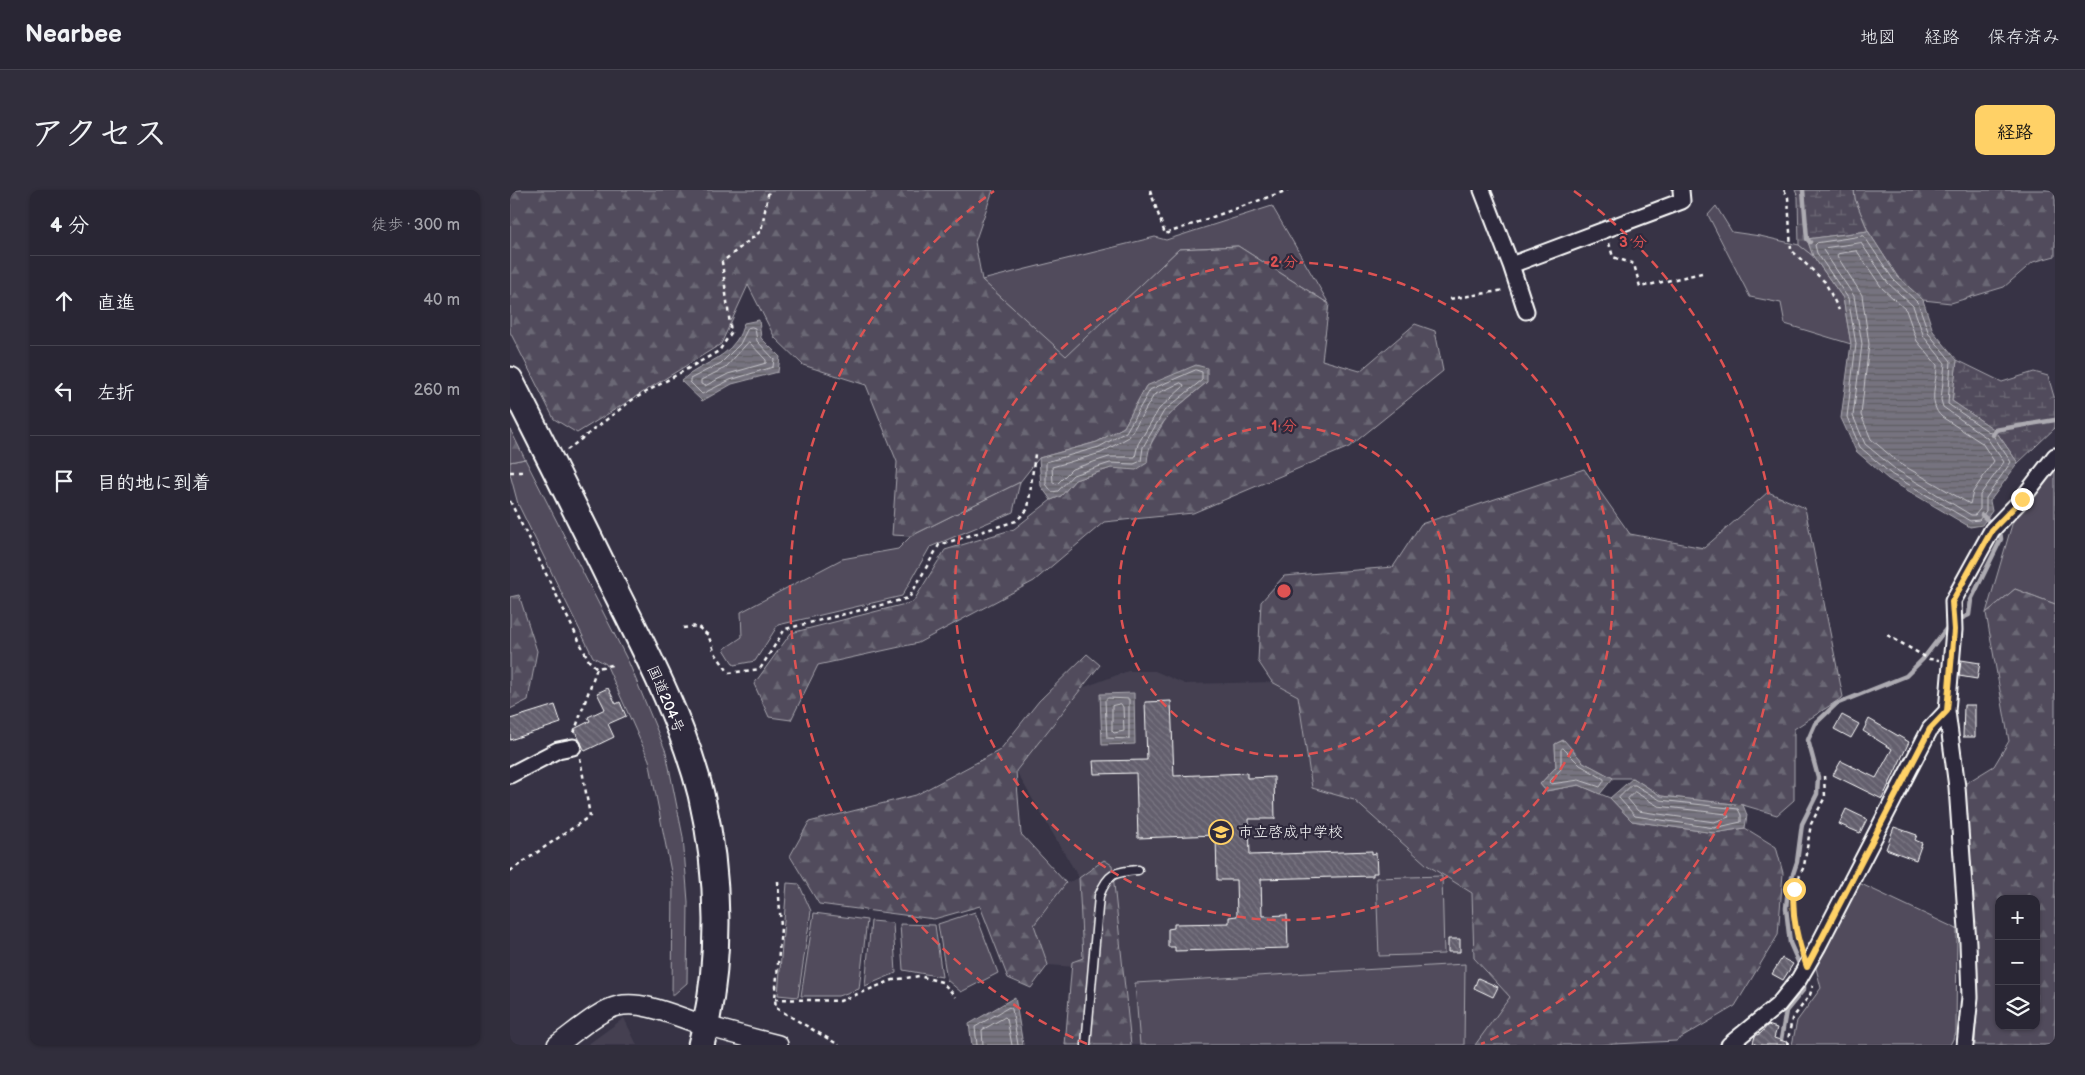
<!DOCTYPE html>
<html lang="ja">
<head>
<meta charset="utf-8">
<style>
	:root { --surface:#292634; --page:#312e3c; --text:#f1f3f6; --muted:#a5a5ac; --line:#45434f; --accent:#ffd166 }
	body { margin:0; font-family:"Balsamiq Sans","Klee One",sans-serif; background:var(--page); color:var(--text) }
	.controls { position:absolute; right:15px; bottom:15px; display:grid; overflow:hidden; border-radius:10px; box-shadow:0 1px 4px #0004 }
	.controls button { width:45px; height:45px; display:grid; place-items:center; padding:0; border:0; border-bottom:1px solid var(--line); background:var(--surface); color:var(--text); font:25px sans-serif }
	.stop { position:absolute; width:15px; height:15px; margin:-11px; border:4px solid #ffd166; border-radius:50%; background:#fff }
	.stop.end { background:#ffd166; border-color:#fff; box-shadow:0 1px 5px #0008 }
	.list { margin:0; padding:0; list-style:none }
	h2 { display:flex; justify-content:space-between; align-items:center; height:65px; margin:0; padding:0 20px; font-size:21px }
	h2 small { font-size:16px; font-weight:400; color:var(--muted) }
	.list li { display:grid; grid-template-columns:32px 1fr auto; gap:15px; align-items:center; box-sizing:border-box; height:90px; padding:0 20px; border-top:1px solid var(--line) }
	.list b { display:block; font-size:19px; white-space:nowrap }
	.list em { font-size:16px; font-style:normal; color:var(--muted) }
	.icon { flex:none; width:28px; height:28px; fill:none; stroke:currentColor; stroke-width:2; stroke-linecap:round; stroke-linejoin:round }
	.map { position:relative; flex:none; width:1545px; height:855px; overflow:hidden; border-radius:10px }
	header { display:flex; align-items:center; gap:30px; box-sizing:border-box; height:70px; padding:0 25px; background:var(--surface); border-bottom:1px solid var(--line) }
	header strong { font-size:24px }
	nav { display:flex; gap:28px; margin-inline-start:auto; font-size:18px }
	.intro { display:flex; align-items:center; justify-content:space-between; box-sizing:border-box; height:120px; padding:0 30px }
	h1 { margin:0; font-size:35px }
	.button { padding:12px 22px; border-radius:10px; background:var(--accent); color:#111; font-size:18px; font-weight:700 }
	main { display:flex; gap:30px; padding:0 30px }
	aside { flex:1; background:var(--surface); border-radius:10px; box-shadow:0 1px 4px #0004 }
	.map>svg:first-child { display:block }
</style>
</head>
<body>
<header>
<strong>Nearbee</strong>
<nav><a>地図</a><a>経路</a><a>保存済み</a></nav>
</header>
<div class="intro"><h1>アクセス</h1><a class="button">経路</a></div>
<main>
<aside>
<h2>4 分<small>徒歩 · 300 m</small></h2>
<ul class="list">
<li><svg class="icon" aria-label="ahead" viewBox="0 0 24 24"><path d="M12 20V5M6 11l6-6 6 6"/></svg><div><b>直進</b></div><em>40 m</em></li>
<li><svg class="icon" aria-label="left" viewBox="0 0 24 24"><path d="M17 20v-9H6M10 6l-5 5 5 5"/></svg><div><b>左折</b></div><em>260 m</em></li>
<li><svg class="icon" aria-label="arrive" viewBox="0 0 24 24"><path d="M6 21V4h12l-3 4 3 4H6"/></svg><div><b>目的地に到着</b></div></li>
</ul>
</aside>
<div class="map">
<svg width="1545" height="855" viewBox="0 0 1545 855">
	<defs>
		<pattern id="forest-firs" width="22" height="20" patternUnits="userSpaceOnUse" patternTransform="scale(1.25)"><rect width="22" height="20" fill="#514c5c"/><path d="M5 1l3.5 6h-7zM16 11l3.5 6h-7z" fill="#6b6774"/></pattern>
		<pattern id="wetland-marsh" width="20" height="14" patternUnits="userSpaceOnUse" patternTransform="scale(1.25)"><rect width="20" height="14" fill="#514c5c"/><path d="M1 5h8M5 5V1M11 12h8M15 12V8" fill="none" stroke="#6b6774"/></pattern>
		<pattern id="water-rules" width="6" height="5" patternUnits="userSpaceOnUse" patternTransform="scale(1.25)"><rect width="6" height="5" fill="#76737f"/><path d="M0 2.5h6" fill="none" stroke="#5f5e63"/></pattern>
		<pattern id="building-back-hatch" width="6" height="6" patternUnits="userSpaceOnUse" patternTransform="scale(1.25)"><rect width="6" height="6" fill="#635f6d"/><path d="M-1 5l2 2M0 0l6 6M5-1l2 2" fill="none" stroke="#7a7783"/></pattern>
	</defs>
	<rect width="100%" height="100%" fill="#373345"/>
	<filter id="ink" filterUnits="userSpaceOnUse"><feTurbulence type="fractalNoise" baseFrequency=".02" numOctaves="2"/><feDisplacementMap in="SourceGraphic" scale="10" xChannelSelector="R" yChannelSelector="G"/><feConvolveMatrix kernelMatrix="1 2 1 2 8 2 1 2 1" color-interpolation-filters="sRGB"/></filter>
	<g filter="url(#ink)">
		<path fill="#444051" d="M618 481H645L675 494 762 492 788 506 802 597 844 610 917 675 962 703 964 768 1001 807 965 855H561L566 777 538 775 524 735 556 693 569 688 506 581 572 498Z
			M114 828 127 855H77Z"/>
		<path fill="#514c5c" stroke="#a8a6ae" d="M762 16 819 114 728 56 669 59 556 167 472 90 645 47 656 50Z
			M1206 16 1222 42 1250 46 1289 55 1303 66 1333 108 1341 154 1275 134 1271 113 1240 107 1198 25Z
			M15 269 119 473 156 562 173 647 178 712 177 793 162 806 163 692 139 570 96 474 83 467 8 314 0 284V272Z
			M1545 275V414L1505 399 1476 423 1503 331Z
			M510 292 503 322 420 357 392 406 268 435 245 471 224 475 214 459 232 447 231 422 332 369 388 359 401 346Z
			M932 686 934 764 869 766 866 688Z
			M277 693 289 694 301 721 288 807 268 805Z
			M1349 693 1447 739 1446 843 1440 855H1282L1287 831 1311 798 1306 778Z
			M465 722 488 783 451 802 437 790 428 734Z
			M304 723 357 730 349 799 328 806H291Z
			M361 731 383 733 386 783 355 796Z
			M390 734 425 735 432 787 393 780Z
			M955 774 954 855H630L625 793Z"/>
		<path fill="url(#forest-firs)" stroke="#a8a6ae" fill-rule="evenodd" d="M0 0H483L465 52 472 90 556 166 669 59 728 56 819 114 812 170 850 181 905 134 925 141 933 181 839 257 683 323 594 332 524 391 408 453 308 475 281 530 259 527 244 494 281 443 403 412 435 360 504 339 541 310 551 306 565 290 601 278 638 259 658 225 697 192 636 196 614 237 587 252 529 268 510 292 401 346 382 345 387 272 356 195 293 175 265 148 238 95 211 154 67 243 44 229 0 142Z
			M1344 0H1545V66L1523 72 1494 97 1441 113 1413 110 1387 86 1358 41 1345 9Z
			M0 239 15 269 0 272Z
			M1074 279 1120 344 1194 358 1258 302 1295 318 1333 507 1284 539V610L1267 625 1233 615 1151 606 1123 588H1103L1073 572 1053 550 1045 554 1046 577 1030 594 1036 601 1069 595 1100 608 1122 631 1204 643 1235 638 1266 657 1273 683 1268 745 1225 816 1166 851 1085 855H965L1000 807 964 768 962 703 917 675 844 610 802 598 788 506 762 492 748 471 751 412 774 386 883 377 911 334Z
			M1505 399 1545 414V855H1465L1467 803 1453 595 1484 576 1499 551 1476 423ZM1489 709H1526V836H1489Z
			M9 405 27 461 18 510 0 519V407Z
			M577 464 590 475 506 581 511 644 556 693 524 735 538 775 521 798 498 788 470 716 424 729 309 714 280 666 299 632 406 605 490 560 529 511Z
			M594 670 602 675 621 855H555L562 772 573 768 569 688Z"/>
		<path fill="url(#wetland-marsh)" stroke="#a8a6ae" d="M1285 0H1344L1345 9 1358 41 1297 49 1303 66 1289 55 1288 7Z
			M1447 170 1492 192 1524 182 1538 186 1545 210V238L1508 273 1485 240 1442 211Z"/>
		<path fill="url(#water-rules)" stroke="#adabb2" d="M1358 41 1387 86 1413 110 1423 141 1447 170 1442 211 1485 240 1508 273 1480 311 1482 321 1472 335 1460 337 1378 289 1346 261 1331 228 1341 154 1333 108 1303 66 1297 49Z
			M249 130 251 148 270 167 268 182 222 194 192 211 171 191C188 175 212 171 226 151 230 146 232 139 234 133Z
			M686 175 697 178V192C671 214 639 236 637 273L626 280 601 278 565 290 551 306 541 310 531 296 529 268 587 252 614 237 636 196Z
			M624 503 625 554 592 555 590 504Z
			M1054 550 1073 572 1103 588 1090 604 1069 595 1036 601 1030 594 1046 577 1045 554Z
			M1123 588 1151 606 1233 615 1237 625 1235 638 1204 643 1122 631 1100 608Z
			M505 807 513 855H462L459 834Z"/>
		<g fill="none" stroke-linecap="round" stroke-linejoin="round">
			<path stroke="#c8c7cc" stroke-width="1" d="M1354 46 1383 89 1408 113 1419 144 1441 171 1438 214 1482 244 1501 272 1476 308V321L1469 330 1460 331 1381 284 1350 257 1337 227 1346 154 1338 108 1307 63 1305 55 1307 53Z
				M1351 53 1378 93 1403 116 1414 147 1435 173 1431 210 1433 217 1477 248 1494 272 1470 305V319L1465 325H1461L1385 279 1355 254 1343 226 1352 154 1344 106 1313 60 1315 58Z
				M1347 61 1372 98 1396 120 1407 151 1427 175C1427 192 1417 214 1432 227L1472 253 1484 271 1463 302 1460 314 1389 273 1361 249 1351 225 1359 154 1352 105 1327 66 1328 64Z
				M242 137 245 138 247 151 264 169 263 177 220 190 192 204 180 192V189L211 173 230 154 238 138Z
				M239 152 256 170V173L218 184 195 196 191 194V190L215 178Z
				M686 180 692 182V190L654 221 633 257 631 271 624 274 600 273 563 285 548 301 542 302 536 294V272L589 257 616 242 640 200Z
				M671 193 674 195 673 197 649 219 628 254 625 267H599L562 279 547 294 543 293 542 277 591 263 619 247 644 205Z
				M598 508 619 509V549L597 548 595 511Z
				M611 514 613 517 614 541 604 543 602 541V516Z
				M1053 558 1070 575 1094 589V591L1090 597 1069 590 1041 594 1040 591 1051 579V560Z
				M1122 595H1125L1150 610 1228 619 1231 625V632L1204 638 1125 626 1109 608Z
				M1125 602 1148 616 1217 624 1219 627 1204 632 1128 621 1118 609Z
				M467 855 465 837 499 817 502 819 508 855
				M473 855 472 840 495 827 497 829 502 855"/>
			<path stroke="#adabb2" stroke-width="4.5" d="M1293 0 1297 49 1300 52
				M1483 245 1485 240 1545 230
				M1446 431 1459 425 1461 410 1491 349 1490 341 1472 325
				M1291 778 1280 753 1276 718 1278 699 1287 672 1292 634 1307 604 1308 587 1298 550 1305 534 1326 514 1396 486 1413 469 1439 435
				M1270 855 1276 821 1294 799V788"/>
		</g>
		<path fill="url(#building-back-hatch)" stroke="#fff" d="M1451 470 1470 473 1467 489 1449 486Z
			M98 498 106 514 110 512 116 526 98 534 104 547 75 561 64 539 80 531 78 527 95 519 87 503Z
			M661 511 664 586 737 583V588L764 587 765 629H739L740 665 862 661V664L866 663 867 683H863V686L751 689 752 726 777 725 778 758 665 761V757H658V739L664 738V734L719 733V727L727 726 726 690H707L706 645 628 648 626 583 584 584 583 571 637 570 635 512Z
			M45 515 51 533 0 550V529Z
			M1454 515H1465V547H1453Z
			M1332 525 1349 534 1341 548 1324 539Z
			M1359 529 1399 552 1372 609 1323 585 1331 571 1366 588 1382 559 1353 541Z
			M1336 619 1357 629 1350 643 1329 634Z
			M1384 637 1407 645 1405 650 1412 653 1406 670 1376 659Z
			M938 749H950V762H938Z
			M1272 768 1283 774 1273 790 1262 784Z
			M968 788 988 797 983 807 964 798Z
			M1258 835 1267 838 1264 848 1279 853V855H1247L1243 853 1245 846 1251 843Z"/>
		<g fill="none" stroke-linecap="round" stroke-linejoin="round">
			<defs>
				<path id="service" d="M576 855 589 706C598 683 604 682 628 680"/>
				<path id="minor" d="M972 0 1001 75 1016 121
					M1001 75 1172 11 1171 0
					M0 585 48 560 63 557
					M1219 855 1268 815 1289 789 1308 756 1420 539 1437 521
					M1455 855 1460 807 1458 753 1447 597 1437 521 1444 440 1443 411 1482 340 1512 309 1545 266"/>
				<path id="tertiary" d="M47 855C63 844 89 820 108 816 136 810 171 829 197 836 221 843 244 849 268 855"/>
				<path id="trunk" d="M0 190C33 255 66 320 98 386 133 456 172 528 191 604 210 685 212 774 191 855"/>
			</defs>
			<use href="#service" stroke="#fff" stroke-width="11"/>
			<use href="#minor" stroke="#fff" stroke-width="19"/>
			<use href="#tertiary" stroke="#fff" stroke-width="22"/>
			<use href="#trunk" stroke="#fff" stroke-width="29"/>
			<path stroke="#fff" stroke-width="2.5" stroke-dasharray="4 4" stroke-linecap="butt" d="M640 0 655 44 778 0
				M1274 0 1278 7 1281 60 1315 92 1329 120
				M1099 53 1103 67 1124 74 1130 97 1192 83
				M940 109 995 100
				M57 260 122 210 209 161 221 143 212 72 251 41 259 0
				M0 282H13
				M0 311 79 471 87 478 102 475
				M173 438 187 436 198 445 205 463 219 483 250 479 275 439 399 408 429 355 506 331 518 319 525 264
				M1377 445 1419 469 1429 470
				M64 543 87 478
				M0 681 80 626 70 568
				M268 691 271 738 265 809 266 818 329 855
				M1291 759 1287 748 1283 712 1284 699 1294 676 1301 634 1315 607 1314 585
				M265 809 330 811 383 790 409 786 432 792 446 807
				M1277 855 1282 829 1300 805 1303 795"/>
			<use href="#service" stroke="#2f2a3d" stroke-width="8"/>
			<use href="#minor" stroke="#2f2a3d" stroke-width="15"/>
			<use href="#tertiary" stroke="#2f2a3d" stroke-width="19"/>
			<use href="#trunk" stroke="#2f2a3d" stroke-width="25"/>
		</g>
	</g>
	<g fill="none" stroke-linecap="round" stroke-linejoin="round" filter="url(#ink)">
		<path stroke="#ffd166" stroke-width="6" d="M1284 699C1281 726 1288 752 1297 777L1420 539 1437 521 1444 440 1442 412 1482 340 1512 309"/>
	</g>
	<g fill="none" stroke="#de5353" stroke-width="2.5" stroke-dasharray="9 6">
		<circle cx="774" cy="401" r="165"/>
		<circle cx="774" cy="401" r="329"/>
		<path d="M577 854A494 494 0 0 1 484 1M1064 1A494 494 0 0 1 971 854"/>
	</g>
	<defs>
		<symbol id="school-ring" viewBox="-11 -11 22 22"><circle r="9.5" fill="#2f2a3d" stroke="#ffd166" stroke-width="1.5"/><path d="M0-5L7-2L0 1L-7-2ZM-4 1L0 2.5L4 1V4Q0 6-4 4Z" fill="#ffd166"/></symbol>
	</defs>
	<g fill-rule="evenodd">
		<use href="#school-ring" x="697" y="628" width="28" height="28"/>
	</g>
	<g text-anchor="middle" stroke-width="4.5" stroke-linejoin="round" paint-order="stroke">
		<g font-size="15" fill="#fff" stroke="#2f2a3d">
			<text transform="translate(156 509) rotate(67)" y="5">国道204号</text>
		</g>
		<g font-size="15" fill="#fff" stroke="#2f2a3d" text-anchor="start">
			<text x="728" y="647">市立啓成中学校</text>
		</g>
	</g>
	<circle cx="774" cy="401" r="8" fill="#de5353" stroke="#2f2a3d" stroke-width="2.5"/>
	<g font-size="15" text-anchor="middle" font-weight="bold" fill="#de5353" stroke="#2f2a3d" stroke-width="4.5" stroke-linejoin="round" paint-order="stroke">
		<text x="1123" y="57">3 分</text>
		<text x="774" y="77">2 分</text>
		<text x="774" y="241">1 分</text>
	</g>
</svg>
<div class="controls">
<button>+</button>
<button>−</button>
<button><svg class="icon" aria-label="layers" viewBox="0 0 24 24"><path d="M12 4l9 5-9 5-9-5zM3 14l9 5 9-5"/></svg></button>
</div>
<div class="stop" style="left:1284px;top:699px"></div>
<div class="stop end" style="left:1512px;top:309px"></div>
</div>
</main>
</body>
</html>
